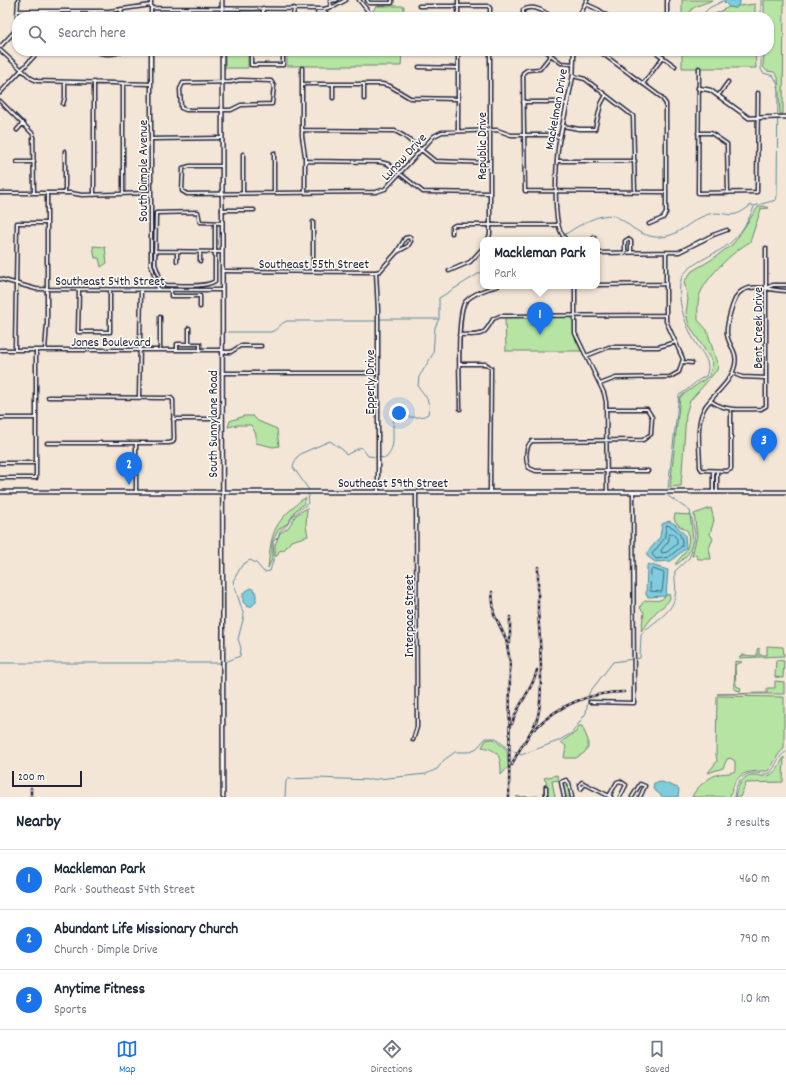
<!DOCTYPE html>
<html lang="en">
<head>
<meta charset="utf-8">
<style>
	:root { --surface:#fff; --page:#f2f2f3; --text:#1f2937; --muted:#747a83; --line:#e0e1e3; --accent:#1a73e8 }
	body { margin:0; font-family:Dekko,sans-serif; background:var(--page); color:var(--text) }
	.scale { position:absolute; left:12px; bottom:10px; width:70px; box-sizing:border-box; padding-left:4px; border:2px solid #22223b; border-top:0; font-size:11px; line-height:14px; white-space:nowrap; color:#22223b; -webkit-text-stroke:3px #fdfcf7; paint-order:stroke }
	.you { position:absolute; left:399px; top:413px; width:14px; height:14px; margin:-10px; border:3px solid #fff; border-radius:50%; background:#1a73e8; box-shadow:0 0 0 6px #1a73e833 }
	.badge { display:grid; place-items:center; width:26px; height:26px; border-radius:50%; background:var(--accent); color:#fff; font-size:13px; font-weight:700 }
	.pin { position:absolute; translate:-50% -33px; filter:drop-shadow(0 1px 2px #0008) }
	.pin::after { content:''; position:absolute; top:21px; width:14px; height:12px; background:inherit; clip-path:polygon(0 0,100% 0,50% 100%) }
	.popup { position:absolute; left:480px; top:237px; width:120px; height:52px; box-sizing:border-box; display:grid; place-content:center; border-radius:8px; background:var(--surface); filter:drop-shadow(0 1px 3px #0005); font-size:13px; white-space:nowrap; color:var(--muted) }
	.popup b { font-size:15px; color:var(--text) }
	.popup::after { content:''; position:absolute; left:50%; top:100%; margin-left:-8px; border:8px solid transparent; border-top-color:var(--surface) }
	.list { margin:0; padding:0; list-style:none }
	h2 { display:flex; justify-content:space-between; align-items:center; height:52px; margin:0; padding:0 16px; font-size:17px }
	h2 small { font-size:13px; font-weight:400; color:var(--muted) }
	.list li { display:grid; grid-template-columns:26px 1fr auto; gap:12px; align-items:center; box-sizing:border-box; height:60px; padding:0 16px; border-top:1px solid var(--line) }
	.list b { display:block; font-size:15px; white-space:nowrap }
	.list p { margin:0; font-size:13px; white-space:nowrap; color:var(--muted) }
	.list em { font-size:13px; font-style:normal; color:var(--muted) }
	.icon { flex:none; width:22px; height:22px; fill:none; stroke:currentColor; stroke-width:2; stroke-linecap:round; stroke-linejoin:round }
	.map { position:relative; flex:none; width:786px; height:797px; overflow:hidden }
	.search { position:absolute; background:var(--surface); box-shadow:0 1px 3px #0004; left:12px; right:12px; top:12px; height:44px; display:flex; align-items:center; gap:10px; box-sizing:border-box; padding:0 14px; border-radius:16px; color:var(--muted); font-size:15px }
	.sheet { height:232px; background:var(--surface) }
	nav { display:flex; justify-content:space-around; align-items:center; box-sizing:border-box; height:56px; border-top:1px solid var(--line); background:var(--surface); font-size:11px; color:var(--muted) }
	nav a { display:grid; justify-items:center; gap:2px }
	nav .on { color:var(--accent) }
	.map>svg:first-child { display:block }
</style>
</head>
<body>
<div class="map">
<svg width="786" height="797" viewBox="0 0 786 797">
	<rect width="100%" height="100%" fill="#f3e6d7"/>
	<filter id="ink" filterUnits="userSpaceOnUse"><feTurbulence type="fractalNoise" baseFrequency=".025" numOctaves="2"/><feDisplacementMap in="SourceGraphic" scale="8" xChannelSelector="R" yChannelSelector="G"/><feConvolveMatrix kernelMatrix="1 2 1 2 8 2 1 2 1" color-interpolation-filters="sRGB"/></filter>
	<g filter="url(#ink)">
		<path fill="#b5e4a3" stroke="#6c836f" d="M682 0H712C701 6 692 4 687 17H682Z
			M764 0H784L783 114H780L778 77 774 72 767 71 763 67 764 51H769V17H764Z
			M755 4V17H709L729 7 736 8 738 6Z
			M376 6H404L403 17H369Z
			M227 10H260L262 11 229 12V17H225V12Z
			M225 51H248V68H225Z
			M287 51H402L401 66H287Z
			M682 51H755L756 68H682Z
			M763 206 769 208 761 209 750 242C733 251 704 279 699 297 697 304 698 313 698 320L707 330 718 366 717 370 690 401 686 414 681 486 670 487 680 397 709 376 713 363 689 325 686 313 688 299 684 282 692 271 711 260 733 244 758 207Z
			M93 246 105 247 107 263 101 267 99 258H95Z
			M505 317H571L573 320 575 338 581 351H506Z
			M244 416H253L258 421 277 429 279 446 273 447 256 443V434L251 425H237L228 427 230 421Z
			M306 498 303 505 296 510 288 523 279 529 272 542V559L268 568C271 539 271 526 294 507 298 503 301 499 306 498Z
			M307 508 306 526 308 536 291 541 284 550 279 551 277 556H275V545L280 533 288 528 296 515Z
			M711 508 714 520 710 534 713 539 709 548 711 559H698L696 554 692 556 697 535 694 514Z
			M675 514 690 515C693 537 697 550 677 564H675C686 551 690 549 688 531L678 525 674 519Z
			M669 594 670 598C667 605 661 607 656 612 651 618 647 625 641 631L644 612 640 608C644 596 651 602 660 600 663 599 666 595 669 594Z
			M767 646 783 647 784 656 739 658 742 655 757 656V649L759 648V655H767Z
			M776 660 784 661 783 678 775 677Z
			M735 661 742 662 735 665 736 686 741 688 740 691 734 689Z
			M775 681 784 682V694H717L767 693V688H775Z
			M717 696 784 697V749C777 753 774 765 768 771 744 771 736 772 730 797H692C695 788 710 776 719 774 725 773 729 774 735 771V761L730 758 727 759 723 768 708 773 717 761 716 754Z
			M579 726H582L588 740V748L584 753 576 758H564L566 746 561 742 576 732Z
			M491 739H494L507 750 508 767 501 775C501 758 500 750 482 747L486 740Z
			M784 757 783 782 746 783 740 797H735C737 788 743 774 754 775 760 775 765 778 770 775 777 771 780 764 784 757Z
			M557 775 559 780 552 781 555 797H516L544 796V785L547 784 544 778Z
			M568 781 571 797H565L563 782Z"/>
		<path fill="#7fccdd" stroke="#5a889c" d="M724 0H740V2L736 8 729 7 724 2Z
			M669 521 675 524 685 535 686 548 671 561 655 562 647 556V553L660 537 662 524Z
			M648 564 668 570 666 596 648 597 646 595 647 566Z
			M251 588 256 592V602L252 606 248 607 243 602V593Z
			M662 782 678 788 679 789 678 797H663L653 789 654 783Z"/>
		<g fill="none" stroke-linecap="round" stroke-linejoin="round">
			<path stroke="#47667c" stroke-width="1" d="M667 525C677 528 683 536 682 546L669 557 656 559 652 554 664 539Z
				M670 534H673L677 539V544L667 552 662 553 661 550 668 542Z
				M653 569 664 573 662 592 650 591 651 571Z"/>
			<path stroke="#5a889c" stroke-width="1" d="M700 17 709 8 723 1
				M761 17V0
				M557 240C570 231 601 209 617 217 623 220 629 225 634 229 641 233 651 238 660 237 678 237 689 221 706 215 727 208 728 224 751 205L754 206 776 200 777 196 778 85 774 76 763 73 761 69V51
				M380 319H438
				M228 332H271C278 330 280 323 287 321H376
				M668 488 679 395C689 390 696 380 706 376 713 360 699 351 693 338 685 323 676 298 681 280 684 265 717 254 729 244 741 234 749 220 754 207
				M309 490 293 467 297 457 302 453 330 441 343 450 346 455 361 447 368 456 386 458C397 447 391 433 394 420 402 413 419 421 428 414 431 400 425 396 418 386L419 377 433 354 435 327 439 319V298L483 271
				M0 663H223L240 656 241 648 238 639 244 616 233 581 242 565 250 560 256 563 264 572 270 571 274 558 273 542 278 537 280 531 287 525 294 515 308 503 309 494
				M285 797 286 781 288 779 317 778 369 780 426 774 437 769 444 760 455 752H468L477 748 486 738H496L508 749 521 755 558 741 572 733 586 713 589 693 613 662 640 658 641 635C652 621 672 615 675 596 677 588 674 579 675 571L689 558 693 548 695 533 690 511 668 496
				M734 797C735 786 741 773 754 773 760 773 764 775 770 773 776 767 778 755 786 752"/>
			<defs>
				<path id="street" d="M359 0 368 11
					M367 0 369 3H392V0
					M458 0V17
					M586 4 599 10 609 17
					M419 6H488L490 8V17
					M331 7 330 1 337 0
					M151 8 324 9 335 6 346 0
					M263 8V17
					M121 9 122 17
					M18 11H109L151 5
					M317 12H326
					M17 17 18 0
					M95 17V12
					M151 17V0
					M293 17 294 8
					M523 17V10C533 4 544 11 552 17
					M667 17V0
					M0 47 15 31 17 24
					M0 50 31 78 37 81 151 84
					M95 51C101 55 116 55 122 51
					M151 51V264L158 289
					M251 51V65H283V51
					M458 51V130
					M546 51 561 63 573 64
					M599 51 661 97 666 104V213L663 218 649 224
					M654 51 675 66
					M551 55 540 69 527 70 523 73 525 191 666 192
					M419 67 458 68
					M302 68V136L305 156V193
					M699 68 698 193 757 192 758 93
					M573 76 585 79 633 116 635 192
					M240 80 271 81 274 86 272 104 241 105 231 110H186L181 108 180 89 183 83 231 82Z
					M302 84H382L390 86 410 98 458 99
					M333 84V98
					M364 84V99
					M643 84 663 57
					M0 93 39 51
					M718 96 728 82
					M0 101 33 134 34 193
					M523 102H558L567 104
					M63 104 65 97V82
					M563 126 579 129H595L601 104 606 95
					M17 130 23 123
					M302 130 395 131 404 136 435 161 490 163
					M698 133H711L727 144 728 193
					M152 139 222 138
					M274 153V193
					M305 161 380 162 388 164 423 192 490 193
					M557 161H635
					M17 162H34
					M222 166H190L183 168 182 191 187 194 376 192 385 189 434 136 442 132 497 130 511 135H547L560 137C556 154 554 207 558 223 559 230 562 235 566 240
					M0 193H71L82 195 151 193
					M65 193V151
					M243 193V154
					M123 194V83
					M94 195V82
					M222 210H254
					M313 222V271
					M215 223V281C206 288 178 285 166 285L162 283 155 264 156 213 198 212 200 222 222 223
					M452 233V227L455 225H558
					M488 240 490 234V51
					M594 240V237
					M155 251 222 252
					M177 252V261
					M200 252V261
					M597 253 679 252 713 235 727 230
					M625 253V241L628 239 631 241V252
					M222 271 376 272 380 271 397 252 408 246 411 241 410 237 405 238 397 252
					M449 271 470 262 483 248
					M376 272 378 311V492
					M0 279 36 289 222 290
					M597 285 666 284
					M575 286V333L604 393 606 402 607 492
					M768 287 773 285H786
					M79 289 78 332H110V290
					M171 289V296H200V307
					M459 335C481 334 482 339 493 319L500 316 666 315
					M189 344V328
					M0 350H222
					M15 350 17 223H47
					M45 350 47 324V193
					M160 350V317
					M177 350V344H200V350
					M222 352H231L240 346H261
					M586 356 609 347H658L676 342
					M683 362 692 363
					M460 364H486L491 368 490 492
					M222 373H378
					M732 373 742 377 766 378
					M600 384 616 378 670 377 679 372 683 359 666 321V253
					M139 397 141 290
					M711 401C726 412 744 409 761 409L766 406V248
					M460 409C460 390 456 315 465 302 472 294 488 288 498 286
					M607 409H647L652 417 651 434 643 440 532 441C525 446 525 461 529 468L536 471H648
					M731 409V469L727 471 702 470 700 467C700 449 695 423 705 407 714 394 732 381 735 365 738 350 728 346 727 334 726 325 733 299 739 293 752 282 771 291 786 291
					M0 418H36
					M173 419H222
					M47 443H169L173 442 174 439 173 400 171 398 48 397
					M136 443V492
					M0 463H36
					M0 478H36V350
					M713 492V471
					M717 492V471
					M590 702 634 703 633 492
					M413 740 417 727 416 492
					M585 784 581 789 580 784 582 782 585 784 609 796V797
					M546 797V787
					M564 797 561 782 566 780 569 783 572 797
					M611 797 609 796 617 782 620 781 626 785 620 797
					M632 797 640 784 645 786 640 797"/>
				<path id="secondary" d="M222 0V17
					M579 17 587 0
					M222 51 223 797
					M698 88 710 90 749 118 786 117
					M560 137 573 76 574 51
					M0 492H786"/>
			</defs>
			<use href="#street" stroke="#22223b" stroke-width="5"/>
			<use href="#secondary" stroke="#22223b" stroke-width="5.5"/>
			<use href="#street" stroke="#fdfcf7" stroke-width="2"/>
			<use href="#secondary" stroke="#fdfcf7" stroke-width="2.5"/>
			<defs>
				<path id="rail" d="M538 567V615
					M492 592 494 614 506 639 510 662 509 797
					M510 643V617
					M512 724C517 704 533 690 537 670
					M535 729C557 705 592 692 624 692
					M512 765C518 748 531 736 537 719 544 698 540 634 538 611
					M31 788V797"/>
			</defs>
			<use href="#rail" stroke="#22223b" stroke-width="2.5"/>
			<use href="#rail" stroke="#fdfcf7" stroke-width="1" stroke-dasharray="3" stroke-linecap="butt"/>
		</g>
	</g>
	<g text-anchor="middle" stroke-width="3" stroke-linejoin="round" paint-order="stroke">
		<g font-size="13" fill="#22223b" stroke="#fdfcf7">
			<text transform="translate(555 109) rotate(-80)" y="5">Mackelman Drive</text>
			<text transform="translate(481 146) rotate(-90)" y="5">Republic Drive</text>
			<text transform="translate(403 156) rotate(-47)" y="5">Lunow Drive</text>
			<text transform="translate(142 171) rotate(-90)" y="5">South Dimple Avenue</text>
			<text x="314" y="268">Southeast 55th Street</text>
			<text x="110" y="285">Southeast 54th Street</text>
			<text transform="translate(757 328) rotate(-90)" y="5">Bent Creek Drive</text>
			<text x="111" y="346">Jones Boulevard</text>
			<text transform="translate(369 382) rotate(-90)" y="5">Epperly Drive</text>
			<text transform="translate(212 424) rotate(-90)" y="5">South Sunnylane Road</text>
			<text x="393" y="487">Southeast 59th Street</text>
			<text transform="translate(408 616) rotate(-90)" y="5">Interpace Street</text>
		</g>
	</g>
</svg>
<div class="scale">200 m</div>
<div class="you"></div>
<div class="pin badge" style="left:540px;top:335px">1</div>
<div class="popup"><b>Mackleman Park</b>Park</div>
<div class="pin badge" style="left:129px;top:485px">2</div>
<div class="pin badge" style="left:764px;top:461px">3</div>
<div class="search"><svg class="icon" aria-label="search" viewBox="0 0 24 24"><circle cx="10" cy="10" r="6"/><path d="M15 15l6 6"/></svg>Search here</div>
</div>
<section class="sheet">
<h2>Nearby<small>3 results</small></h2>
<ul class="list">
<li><span class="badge">1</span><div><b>Mackleman Park</b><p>Park · Southeast 54th Street</p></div><em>460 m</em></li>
<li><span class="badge">2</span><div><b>Abundant Life Missionary Church</b><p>Church · Dimple Drive</p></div><em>790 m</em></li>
<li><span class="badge">3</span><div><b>Anytime Fitness</b><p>Sports</p></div><em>1.0 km</em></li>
</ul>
</section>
<nav>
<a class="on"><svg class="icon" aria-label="map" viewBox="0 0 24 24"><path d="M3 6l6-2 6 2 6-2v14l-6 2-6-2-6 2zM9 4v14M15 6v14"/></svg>Map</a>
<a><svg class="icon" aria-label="directions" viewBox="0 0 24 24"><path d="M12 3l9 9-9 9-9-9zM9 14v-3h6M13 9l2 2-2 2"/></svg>Directions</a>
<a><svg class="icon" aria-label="saved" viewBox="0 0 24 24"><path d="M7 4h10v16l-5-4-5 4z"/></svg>Saved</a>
</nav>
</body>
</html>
